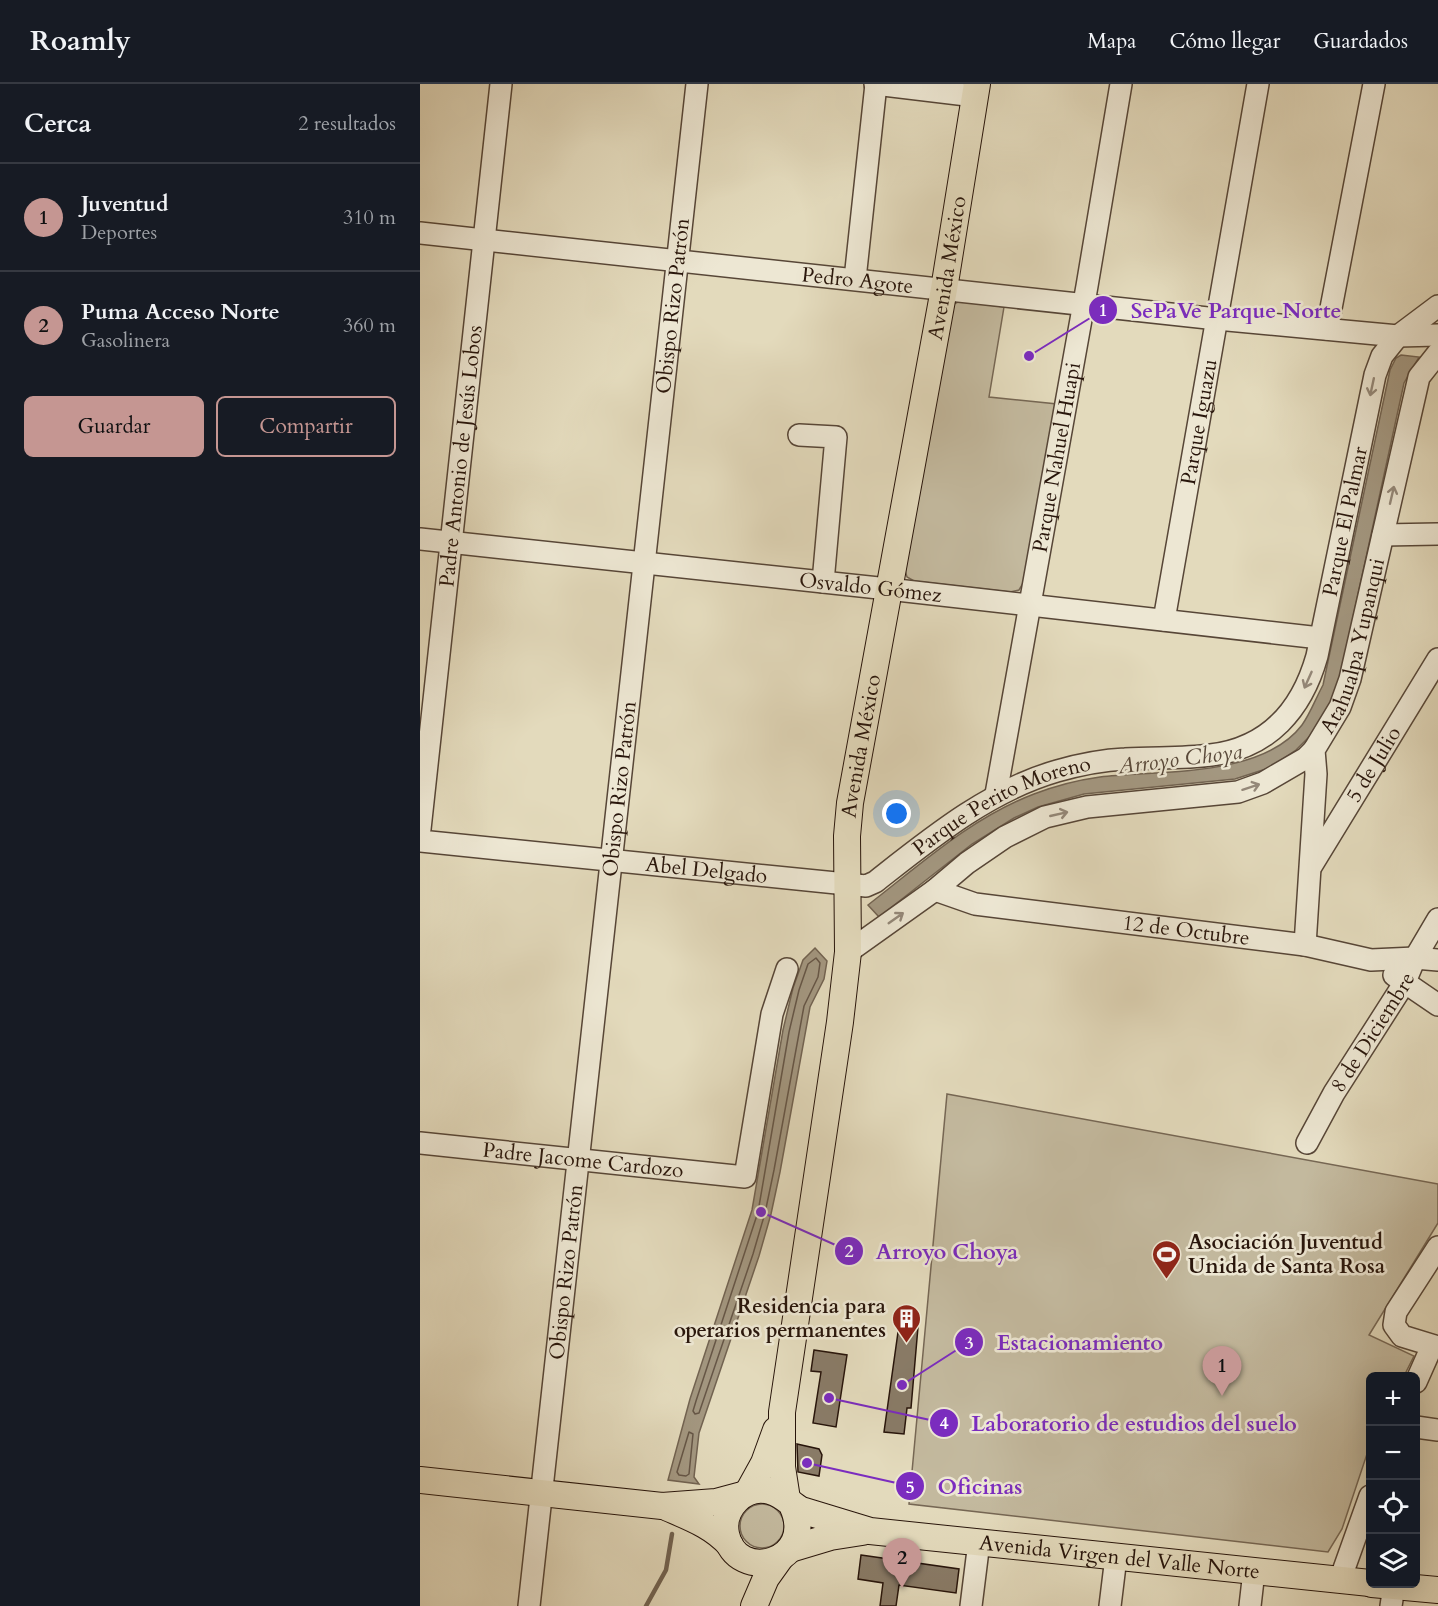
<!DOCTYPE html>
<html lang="es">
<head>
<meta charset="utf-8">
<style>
	:root { --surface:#171b24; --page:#242831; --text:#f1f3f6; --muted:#9ea1a6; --line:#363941; --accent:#c59692 }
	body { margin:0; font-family:Cardo,serif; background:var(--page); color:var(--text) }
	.controls { position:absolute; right:18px; bottom:18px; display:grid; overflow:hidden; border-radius:9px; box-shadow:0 6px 24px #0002 }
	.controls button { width:54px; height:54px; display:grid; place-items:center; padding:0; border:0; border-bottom:2px solid var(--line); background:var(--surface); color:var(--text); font:30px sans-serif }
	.you { position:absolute; left:477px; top:730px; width:21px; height:21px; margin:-15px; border:4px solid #fff; border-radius:50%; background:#1a73e8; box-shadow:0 0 0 9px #1a73e833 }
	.badge { display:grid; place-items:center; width:39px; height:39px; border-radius:50%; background:var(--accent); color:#111; font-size:20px; font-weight:700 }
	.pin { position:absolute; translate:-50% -50px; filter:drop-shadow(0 2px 3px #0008) }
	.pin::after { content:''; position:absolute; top:32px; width:21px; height:18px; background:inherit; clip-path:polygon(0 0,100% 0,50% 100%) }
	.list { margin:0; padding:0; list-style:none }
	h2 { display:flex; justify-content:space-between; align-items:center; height:78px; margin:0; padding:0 24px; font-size:26px }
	h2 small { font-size:20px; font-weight:400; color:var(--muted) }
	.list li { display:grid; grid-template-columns:39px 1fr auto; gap:18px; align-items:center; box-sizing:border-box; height:108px; padding:0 24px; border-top:2px solid var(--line) }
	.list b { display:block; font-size:22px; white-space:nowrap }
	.list p { margin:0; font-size:20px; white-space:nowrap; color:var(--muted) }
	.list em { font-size:20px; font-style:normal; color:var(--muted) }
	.actions { display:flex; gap:12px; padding:18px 24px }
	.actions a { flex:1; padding:14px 0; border:2px solid var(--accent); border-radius:9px; text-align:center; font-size:21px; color:var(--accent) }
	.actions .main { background:var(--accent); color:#111 }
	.icon { flex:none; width:33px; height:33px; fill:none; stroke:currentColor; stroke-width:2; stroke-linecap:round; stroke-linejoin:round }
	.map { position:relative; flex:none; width:1018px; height:1522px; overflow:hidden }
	header { display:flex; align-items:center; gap:36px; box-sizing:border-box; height:84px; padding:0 30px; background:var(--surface); border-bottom:2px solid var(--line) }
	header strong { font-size:28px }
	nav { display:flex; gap:33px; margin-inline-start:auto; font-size:21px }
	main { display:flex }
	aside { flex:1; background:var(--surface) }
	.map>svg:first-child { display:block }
</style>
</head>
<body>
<header>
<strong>Roamly</strong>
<nav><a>Mapa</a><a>Cómo llegar</a><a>Guardados</a></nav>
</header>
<main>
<aside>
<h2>Cerca<small>2 resultados</small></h2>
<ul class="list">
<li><span class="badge">1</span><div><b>Juventud</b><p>Deportes</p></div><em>310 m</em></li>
<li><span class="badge">2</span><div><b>Puma Acceso Norte</b><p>Gasolinera</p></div><em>360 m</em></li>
</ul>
<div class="actions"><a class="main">Guardar</a><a>Compartir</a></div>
</aside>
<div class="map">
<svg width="1018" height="1522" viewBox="0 0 1018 1522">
	<rect width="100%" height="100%" fill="#e3dabc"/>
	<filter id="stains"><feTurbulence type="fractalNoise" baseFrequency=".00333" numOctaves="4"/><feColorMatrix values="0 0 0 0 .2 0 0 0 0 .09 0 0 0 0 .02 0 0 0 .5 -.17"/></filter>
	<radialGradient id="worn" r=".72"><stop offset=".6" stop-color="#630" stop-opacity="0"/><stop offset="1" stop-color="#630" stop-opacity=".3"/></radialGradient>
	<path fill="#c3b99e" stroke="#766754" stroke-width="1.5" d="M540 217 584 223 569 313 637 320 605 496 599 506 590 508 494 497 487 493 484 483 534 220Z
		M527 1010 1018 1100V1139L949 1251 994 1272 984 1292H950V1361L922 1445 908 1468 489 1420Z
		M320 1442a22 22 0 1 1 44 0a22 22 0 1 1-44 0Z"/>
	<path fill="#a39780" stroke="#726351" stroke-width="1.5" d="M981 271 999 273 984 299 917 607 897 645 876 666 849 684 815 695 664 710 618 723 594 734 552 760 459 833 448 821C501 780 551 734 614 710 635 702 658 696 680 693 739 686 842 694 882 641 890 630 896 614 903 601L970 286 976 274Z
		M395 864 407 877 404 895 390 923 360 1088 351 1130 339 1172 279 1349 274 1393 279 1400 248 1396 270 1315 332 1126 363 946 373 904 383 876Z"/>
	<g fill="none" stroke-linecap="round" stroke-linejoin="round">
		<path stroke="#665646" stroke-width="1.5" d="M396 874 400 879 398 893 384 922 354 1086 345 1129 333 1170 279 1329 275 1330 273 1327 276 1317 338 1128 369 948 379 906 388 880Z
			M269 1348 273 1350 269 1390 266 1392 259 1391 257 1388Z"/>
		<path stroke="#726351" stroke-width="4.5" d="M226 1522 246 1486 252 1450"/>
	</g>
	<path fill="#897b67" stroke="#28150b" stroke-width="1.5" d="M479 1241 498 1243 491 1324H487L484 1350 464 1348Z
		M394 1266 427 1271 416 1343 393 1339 401 1288 391 1287Z
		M377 1360 399 1365 402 1371 399 1392 378 1388Z
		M441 1471 539 1485 536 1509 479 1501 476 1522H460L463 1499 438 1495Z"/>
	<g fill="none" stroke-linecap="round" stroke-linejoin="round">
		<defs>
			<g id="minor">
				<path d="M455 0 555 12"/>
				<path id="s1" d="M0 149 797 235 978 252 1018 251"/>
				<path d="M435 195 456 0"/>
				<path d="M907 245 954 0"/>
				<path d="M379 351 416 353 403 498"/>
				<path d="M963 451 1018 450"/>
				<path id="s2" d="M0 455 468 505 900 554"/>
				<path id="s3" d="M744 536 838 0"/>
				<path id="s4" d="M576 710 667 202 701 0"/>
				<path id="s5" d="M0 745 81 0"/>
				<path id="s6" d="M0 757 446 802 455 798C511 754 568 707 637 687 658 681 683 676 705 675 733 673 763 675 791 671 849 664 882 625 897 572L955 291 962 272 978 252 1018 222"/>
				<path id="s7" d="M892 781 1018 575"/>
				<path id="s8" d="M515 806 555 820 885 861 951 876 995 874 1018 876"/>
				<path id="s9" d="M885 861 896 690 894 666 920 623 930 595 999 293 1018 269"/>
				<path d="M428 868 515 806 547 779 585 753 625 733 667 723 818 708 843 699 886 674 894 666"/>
				<path d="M974 891 1018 921"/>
				<path id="s10" d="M0 1059 325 1093 352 930 367 885"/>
				<path id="s11" d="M887 1059 914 1009 985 898 995 874 1018 835"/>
				<path d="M1018 1163 976 1228 974 1241 982 1252 1018 1263"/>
				<path d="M996 1298 1012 1262"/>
				<path d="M996 1343 1018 1346"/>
				<path d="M920 1496 950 1412"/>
				<path id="s12" d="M109 1522 277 0"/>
				<path d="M551 1522 559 1458"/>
				<path d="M690 1522 696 1473"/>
				<path d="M830 1522 834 1487"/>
				<path d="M971 1522 974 1502"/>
			</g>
			<g id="major">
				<path d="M0 1396 242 1422 296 1418 322 1411"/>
				<path d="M328 1408 344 1379 356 1346"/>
				<path id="s13" d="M367 1415 362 1383V1328L420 938 428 868 427 752 430 719 524 205 557 0"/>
				<path id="s14" d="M372 1421C399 1479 316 1501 306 1450 301 1424 325 1400 350 1407 363 1410 370 1420 381 1426L450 1447 950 1499"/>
				<path d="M248 1424C271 1434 293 1442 310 1461"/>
				<path d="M370 1465 410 1453 442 1448"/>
				<path d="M952 1500 1018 1506"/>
				<path d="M334 1522 346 1494 361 1473"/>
			</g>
		</defs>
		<use href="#minor" stroke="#574637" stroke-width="24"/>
		<use href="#major" stroke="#28150b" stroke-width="28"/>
		<use href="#minor" stroke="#ede7d3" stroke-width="21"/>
		<use href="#major" stroke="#e3dabc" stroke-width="26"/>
	</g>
	<defs><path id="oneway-shaft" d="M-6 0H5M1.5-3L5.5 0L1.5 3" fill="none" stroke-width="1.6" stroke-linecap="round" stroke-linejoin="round" transform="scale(1.5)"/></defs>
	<g stroke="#948879">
		<use href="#oneway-shaft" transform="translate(952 303) rotate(102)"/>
		<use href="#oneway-shaft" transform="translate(972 411) rotate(-77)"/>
		<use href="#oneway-shaft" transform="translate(888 596) rotate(114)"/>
		<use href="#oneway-shaft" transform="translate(831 703) rotate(-18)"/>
		<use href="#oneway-shaft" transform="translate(639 730) rotate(-13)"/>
		<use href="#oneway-shaft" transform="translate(476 834) rotate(-35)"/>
	</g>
	<defs>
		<symbol id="stadium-pin" viewBox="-11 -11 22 30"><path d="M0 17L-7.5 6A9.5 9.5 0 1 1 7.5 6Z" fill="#8f2418" stroke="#ede7d3"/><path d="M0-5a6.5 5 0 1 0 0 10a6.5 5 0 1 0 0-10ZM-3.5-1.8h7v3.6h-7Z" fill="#fff"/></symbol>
		<symbol id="building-pin" viewBox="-11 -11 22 30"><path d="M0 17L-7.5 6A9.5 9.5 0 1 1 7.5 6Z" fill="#8f2418" stroke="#ede7d3"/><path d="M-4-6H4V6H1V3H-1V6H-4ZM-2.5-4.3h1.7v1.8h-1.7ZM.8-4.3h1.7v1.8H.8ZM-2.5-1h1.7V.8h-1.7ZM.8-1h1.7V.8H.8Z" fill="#fff"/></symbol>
	</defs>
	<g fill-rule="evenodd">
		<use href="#stadium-pin" x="730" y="1154" width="33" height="45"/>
		<use href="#building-pin" x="470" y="1218" width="33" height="45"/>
	</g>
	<g text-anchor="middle" stroke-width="5" stroke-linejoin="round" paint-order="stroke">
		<g font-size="21" fill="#28150b" stroke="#ede7d3">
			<text dy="7" stroke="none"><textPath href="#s13" startOffset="1245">Avenida México</textPath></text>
			<text dy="7" stroke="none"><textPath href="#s1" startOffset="440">Pedro Agote</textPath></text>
			<text dy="7" stroke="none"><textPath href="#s12" startOffset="1308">Obispo Rizo Patrón</textPath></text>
			<text dy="7" stroke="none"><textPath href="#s3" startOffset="201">Parque Iguazu</textPath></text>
			<text dy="7" stroke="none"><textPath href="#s5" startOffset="375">Padre Antonio de Jesús Lobos</textPath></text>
			<text dy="7" stroke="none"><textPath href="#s4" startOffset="342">Parque Nahuel Huapi</textPath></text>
			<text dy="7" stroke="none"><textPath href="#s6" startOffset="1120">Parque El Palmar</textPath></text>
			<text dy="7" stroke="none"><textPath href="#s2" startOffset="453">Osvaldo Gómez</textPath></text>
			<text dy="7" stroke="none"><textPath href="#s9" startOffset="308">Atahualpa Yupanqui</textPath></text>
			<text dy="7" stroke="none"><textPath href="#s13" startOffset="759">Avenida México</textPath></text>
			<text dy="7" stroke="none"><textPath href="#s7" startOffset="118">5 de Julio</textPath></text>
			<text dy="7" stroke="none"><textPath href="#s12" startOffset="822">Obispo Rizo Patrón</textPath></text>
			<text dy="7" stroke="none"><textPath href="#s6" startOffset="608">Parque Perito Moreno</textPath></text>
			<text dy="7" stroke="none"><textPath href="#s6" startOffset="288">Abel Delgado</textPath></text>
			<text dy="7" stroke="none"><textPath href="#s8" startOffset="255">12 de Octubre</textPath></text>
			<text dy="7" stroke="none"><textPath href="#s11" startOffset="129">8 de Diciembre</textPath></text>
			<text dy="7" stroke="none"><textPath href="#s10" startOffset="164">Padre Jacome Cardozo</textPath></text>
			<text dy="7" stroke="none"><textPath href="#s12" startOffset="336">Obispo Rizo Patrón</textPath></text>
			<text dy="7" stroke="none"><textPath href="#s14" startOffset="561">Avenida Virgen del Valle Norte</textPath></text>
		</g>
		<g font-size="21" font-weight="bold" fill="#28150b" stroke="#ede7d3" text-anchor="start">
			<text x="768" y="1165">Asociación Juventud<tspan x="768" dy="24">Unida de Santa Rosa</tspan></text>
			<text x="466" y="1229" text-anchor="end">Residencia para<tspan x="466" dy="24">operarios permanentes</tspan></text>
		</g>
		<g font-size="22" font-style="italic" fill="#59493a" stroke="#ede7d3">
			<text transform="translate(760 674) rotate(-7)" y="8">Arroyo Choya</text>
		</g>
	</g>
	<path fill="none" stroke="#7b2cbf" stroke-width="2" d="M609 272L683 226M341 1128L429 1167M482 1301L549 1258M409 1314L524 1339M387 1379L490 1402"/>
	<g fill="#7b2cbf" stroke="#ede7d3" stroke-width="2">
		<circle cx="609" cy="272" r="6"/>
		<circle cx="341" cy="1128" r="6"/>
		<circle cx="482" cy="1301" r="6"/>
		<circle cx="409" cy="1314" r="6"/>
		<circle cx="387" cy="1379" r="6"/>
		<circle cx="683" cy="226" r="15"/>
		<circle cx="429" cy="1167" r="15"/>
		<circle cx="549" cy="1258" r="15"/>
		<circle cx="524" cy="1339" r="15"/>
		<circle cx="490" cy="1402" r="15"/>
	</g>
	<g font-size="18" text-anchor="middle" font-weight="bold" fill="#fff">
		<text x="683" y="232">1</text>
		<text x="429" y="1173">2</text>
		<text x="549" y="1265">3</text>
		<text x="524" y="1345">4</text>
		<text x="490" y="1409">5</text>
	</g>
	<g font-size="22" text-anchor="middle" font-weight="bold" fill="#7b2cbf" stroke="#ede7d3" stroke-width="5" stroke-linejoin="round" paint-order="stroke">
		<text x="816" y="234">SePaVe Parque Norte</text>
		<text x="527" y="1175">Arroyo Choya</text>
		<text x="660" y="1266">Estacionamiento</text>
		<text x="714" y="1347">Laboratorio de estudios del suelo</text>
		<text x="560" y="1410">Oficinas</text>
	</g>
	<rect width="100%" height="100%" filter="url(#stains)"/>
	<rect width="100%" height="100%" fill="url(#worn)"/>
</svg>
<div class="controls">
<button>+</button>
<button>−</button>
<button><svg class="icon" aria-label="locate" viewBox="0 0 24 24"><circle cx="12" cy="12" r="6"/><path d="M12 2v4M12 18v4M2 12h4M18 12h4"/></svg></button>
<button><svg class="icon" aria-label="layers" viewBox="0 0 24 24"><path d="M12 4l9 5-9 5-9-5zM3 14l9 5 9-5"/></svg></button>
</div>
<div class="you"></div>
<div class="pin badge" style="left:802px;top:1312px">1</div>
<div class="pin badge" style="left:482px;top:1504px">2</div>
</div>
</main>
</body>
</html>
